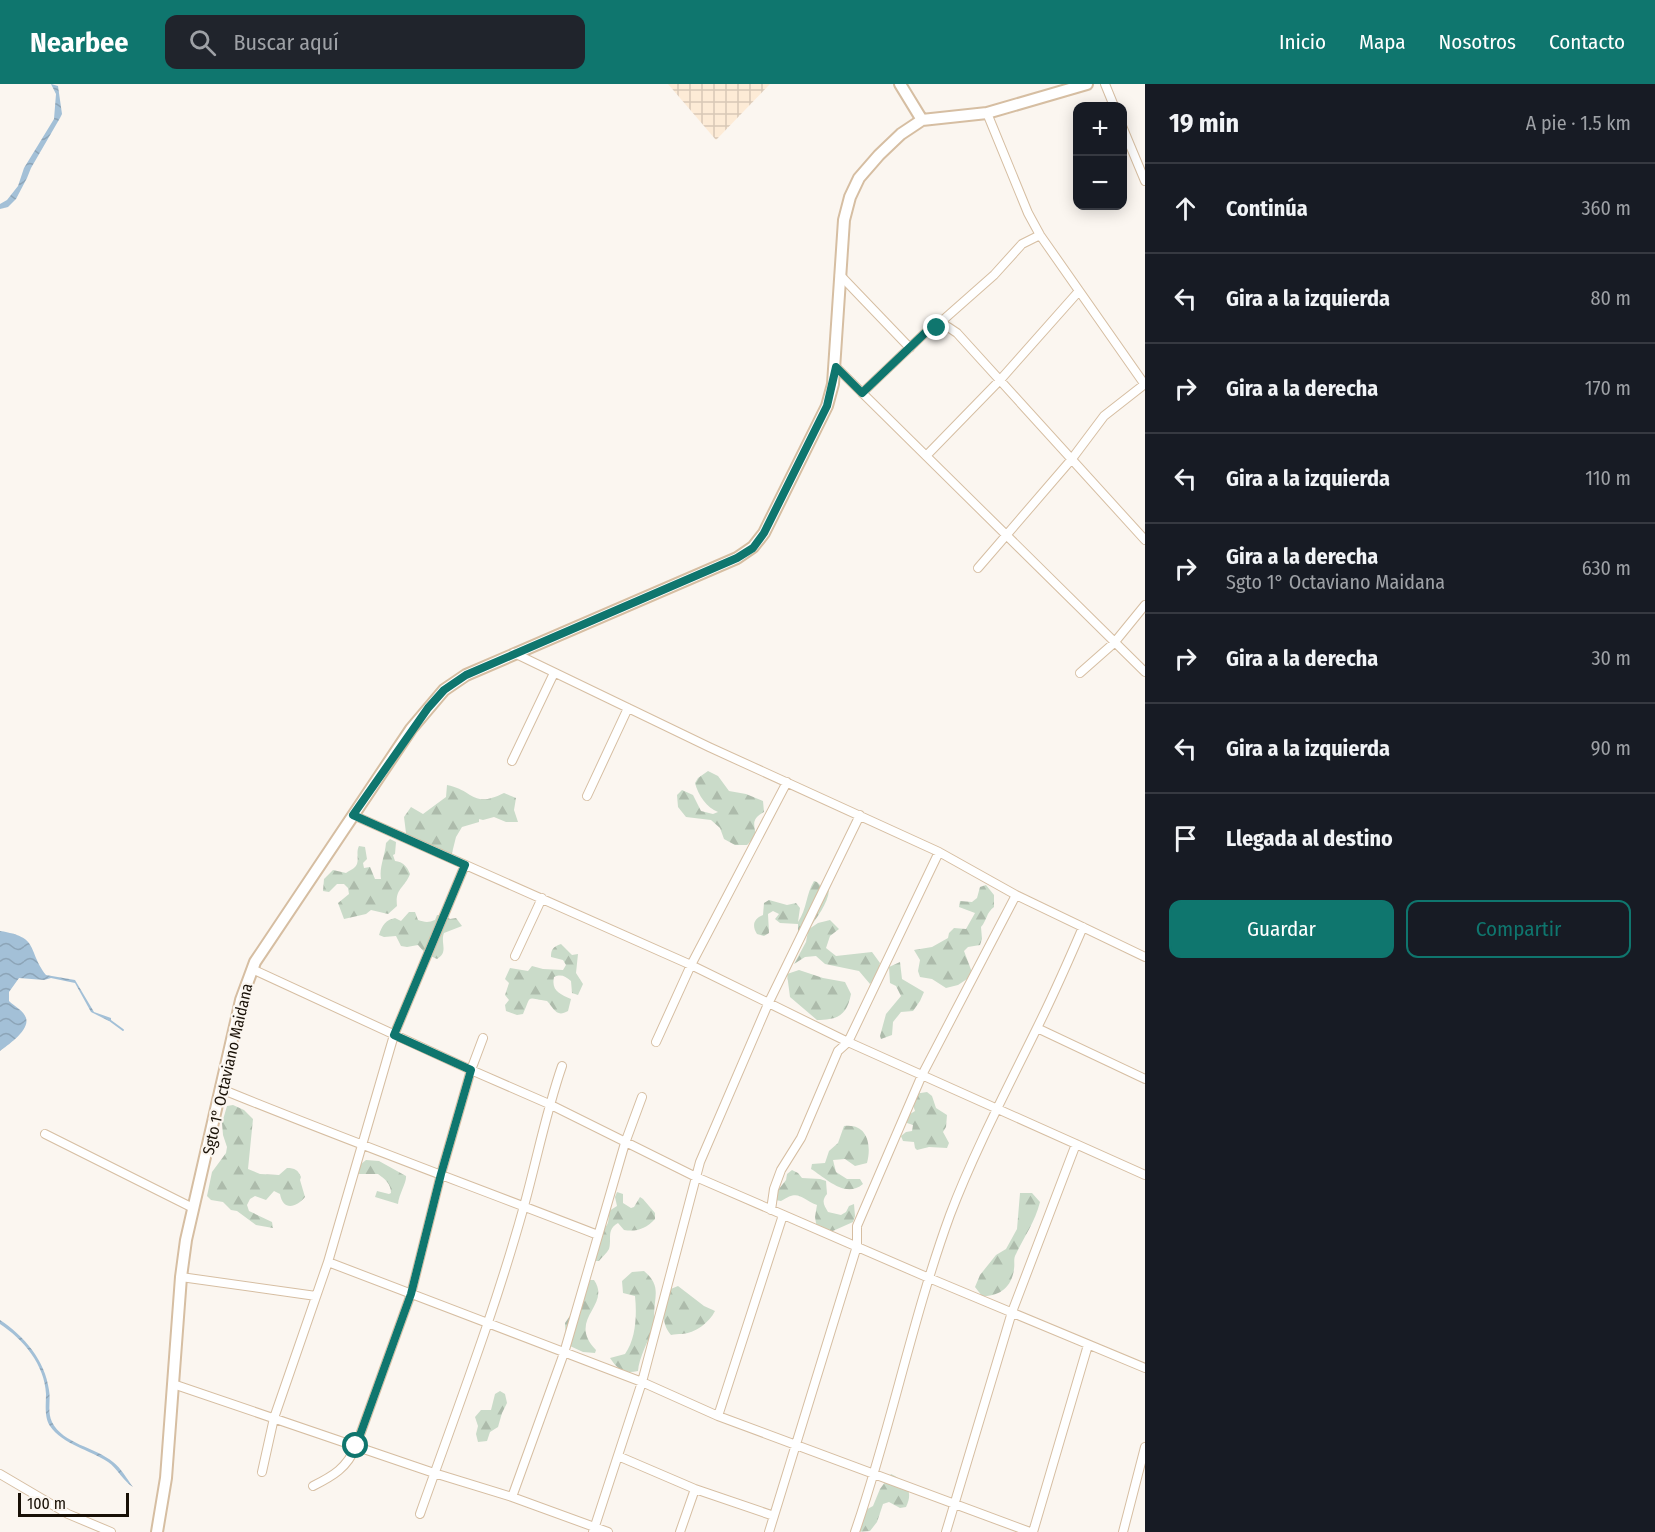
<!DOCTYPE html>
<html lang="es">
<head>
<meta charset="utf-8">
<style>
	:root { --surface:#171b24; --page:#20242c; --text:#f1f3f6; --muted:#9ea1a6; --line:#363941; --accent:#0f766e }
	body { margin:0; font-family:"Fira Sans Condensed",sans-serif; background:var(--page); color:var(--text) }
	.controls { position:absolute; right:18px; top:18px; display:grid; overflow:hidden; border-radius:12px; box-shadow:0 3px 15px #0003 }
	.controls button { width:54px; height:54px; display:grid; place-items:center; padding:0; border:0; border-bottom:2px solid var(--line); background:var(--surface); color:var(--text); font:30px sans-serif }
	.scale { position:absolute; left:18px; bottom:15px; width:111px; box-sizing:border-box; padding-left:6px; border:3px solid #181006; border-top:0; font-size:16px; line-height:21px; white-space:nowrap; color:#181006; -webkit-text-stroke:4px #fbf6f0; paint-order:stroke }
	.stop { position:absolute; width:18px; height:18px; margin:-14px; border:4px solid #0f766e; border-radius:50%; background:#fff }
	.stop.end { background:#0f766e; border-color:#fff; box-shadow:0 2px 6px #0008 }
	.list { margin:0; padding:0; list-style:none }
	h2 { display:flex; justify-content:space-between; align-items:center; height:78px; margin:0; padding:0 24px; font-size:26px }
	h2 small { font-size:20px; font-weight:400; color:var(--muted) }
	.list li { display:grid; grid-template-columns:39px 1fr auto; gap:18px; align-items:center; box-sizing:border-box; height:90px; padding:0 24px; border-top:2px solid var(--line) }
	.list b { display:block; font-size:22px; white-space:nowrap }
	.list p { margin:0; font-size:20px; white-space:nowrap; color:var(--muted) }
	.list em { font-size:20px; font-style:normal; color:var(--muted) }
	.actions { display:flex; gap:12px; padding:18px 24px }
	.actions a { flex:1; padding:14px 0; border:2px solid var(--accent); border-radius:12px; text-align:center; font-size:21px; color:var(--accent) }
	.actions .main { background:var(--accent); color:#fff }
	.icon { flex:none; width:33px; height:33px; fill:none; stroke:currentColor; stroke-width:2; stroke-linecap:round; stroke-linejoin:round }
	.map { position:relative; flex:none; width:1145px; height:1448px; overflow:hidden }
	header { display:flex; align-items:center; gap:36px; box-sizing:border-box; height:84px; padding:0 30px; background:var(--accent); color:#fff }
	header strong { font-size:28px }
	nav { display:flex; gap:33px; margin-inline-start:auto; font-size:21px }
	.search { width:420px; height:54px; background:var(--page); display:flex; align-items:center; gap:15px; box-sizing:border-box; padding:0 21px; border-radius:12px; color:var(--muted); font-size:22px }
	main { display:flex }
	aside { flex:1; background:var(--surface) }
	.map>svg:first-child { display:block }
</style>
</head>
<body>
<header>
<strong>Nearbee</strong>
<div class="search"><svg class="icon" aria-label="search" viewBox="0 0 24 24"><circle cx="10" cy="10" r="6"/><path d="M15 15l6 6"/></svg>Buscar aquí</div>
<nav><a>Inicio</a><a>Mapa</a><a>Nosotros</a><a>Contacto</a></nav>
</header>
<main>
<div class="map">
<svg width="1145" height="1448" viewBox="0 0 1145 1448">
	<defs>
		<pattern id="industrial-grid" width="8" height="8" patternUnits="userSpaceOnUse" patternTransform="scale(1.5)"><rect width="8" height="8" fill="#fdebd6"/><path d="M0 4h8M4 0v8" fill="none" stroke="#d8c8b6"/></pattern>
		<pattern id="forest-firs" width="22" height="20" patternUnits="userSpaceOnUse" patternTransform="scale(1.5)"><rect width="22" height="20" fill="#cadbc9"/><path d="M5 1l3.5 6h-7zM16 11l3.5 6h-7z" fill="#adbbab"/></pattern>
		<pattern id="water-waves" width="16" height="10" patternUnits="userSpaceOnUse" patternTransform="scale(1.5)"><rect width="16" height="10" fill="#a3c0d7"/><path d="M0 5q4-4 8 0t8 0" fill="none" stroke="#8ca4b7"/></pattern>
	</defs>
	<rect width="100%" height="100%" fill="#fbf6f0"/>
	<path fill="url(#industrial-grid)" d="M668 0H770L716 56Z"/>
	<path fill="url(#forest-firs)" d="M708 687 718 692 729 707 746 710 763 717 764 728C751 735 754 740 756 752L747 761H735L724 755 720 744 711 736 686 733 678 723 677 711 682 706 693 711 701 727 713 730 718 728C707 724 698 711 695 699L698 694Z
		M447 701C474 706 472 725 504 709L516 714 514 726 518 738H506L494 733 483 736 479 735V738L462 743 456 753 450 777 407 757 404 733 411 723 423 730 446 713Z
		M390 755 396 758 395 770 393 771 395 777C403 778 407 782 410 790 404 805 395 804 397 822L388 830 371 826 366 830 344 835 338 819 349 810 348 804 344 800H337L329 808 323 807 324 795 333 786 346 789C348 787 352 786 354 784 361 779 355 769 359 762L365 763 367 775 363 779 364 784 370 783 375 795H381C379 783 385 772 386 759Z
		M814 797 817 798 826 807 829 806C828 820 816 834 809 845L818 839 830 836 839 845 830 852 826 864 836 872 872 868 880 879 877 891 870 900 859 887 825 880 816 872 805 873 794 880 806 858 808 847 798 852V840L780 839 775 835 779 830 773 827 768 830 769 849 764 852 757 850C752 842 753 835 763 831L764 819 769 816 787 821 796 819 800 824 798 838C807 825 806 810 814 797Z
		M986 801 994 811V823C986 829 987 836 981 843L982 855 980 861 968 863 964 867 973 891 958 901 946 904 932 895 920 893 918 887 920 876 914 866 932 863 948 854 949 849 954 844 966 845 975 829 959 823 960 817 972 818 977 814 980 803Z
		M409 828H415L418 836C424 838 428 839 435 836L437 831H444L450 835 456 834 462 842 444 849C440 859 449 868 437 875L426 870 418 861 407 863 401 862 396 852 384 853 379 851C382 841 386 836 395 834L401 837Z
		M561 860 572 871 578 870 576 889 583 900 578 911 572 909 571 897C565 892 561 890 554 893 551 907 560 910 571 915L568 927C556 934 554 924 547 917 525 914 532 910 523 930L517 931 506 927 505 921 509 916 505 911 509 899 505 895 510 884 528 887 532 882 543 885 563 886 566 881 563 876 551 873C551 865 553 863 561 860Z
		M900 878 902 895 924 908 920 917 913 927 901 928 893 938 892 951 881 955 880 952 886 930 901 912 896 902 890 899 889 883Z
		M799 886 823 894 845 898 851 910C847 931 838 936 817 936L790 913 787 890Z
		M927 1008 932 1012 936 1024 947 1031 946 1043 943 1048 949 1059 947 1064 929 1063 917 1066 915 1064 914 1058 903 1057 901 1052 906 1048 912 1047 913 1041 907 1039 905 1033 915 1027 913 1021 914 1010Z
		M233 1021 244 1026 253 1035 248 1085 260 1090 279 1091 287 1084C295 1084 298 1086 301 1093L300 1096 305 1113C296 1124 283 1127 280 1110L274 1107 266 1116 255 1112 250 1115 247 1121 249 1127 272 1138 273 1144 256 1141 237 1127 231 1126 223 1118 211 1116 207 1112 212 1088 226 1069 227 1063 223 1051 222 1039 227 1022Z
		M844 1042C867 1039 872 1060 867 1079L855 1082 845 1075 833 1076 836 1088 847 1095H860L863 1100C845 1115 826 1094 811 1085L812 1080 825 1079 829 1067 838 1059Z
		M366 1076 379 1077 406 1092C407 1098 399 1110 398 1120L375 1113 377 1107 389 1110 391 1109C391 1100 385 1095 378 1090H356V1084Z
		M792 1086 798 1089 802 1094 820 1095 826 1097 827 1110C821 1117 824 1121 828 1128L841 1131 846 1128 849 1122 854 1120 855 1132 853 1138 826 1150 817 1145 815 1133 817 1121C800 1114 799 1105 781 1117L775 1116V1110L786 1096 787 1090Z
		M617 1108 623 1110V1119L631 1124 634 1123 640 1113 643 1115 655 1129V1135C646 1145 636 1148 624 1146L618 1139C606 1146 612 1154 609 1165 607 1169 602 1173 599 1177H596L592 1170V1149L597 1145 603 1146C610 1139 608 1136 609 1127L617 1122 615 1113Z
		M1020 1109H1032L1040 1118C1035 1138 1024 1153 1016 1170 1013 1175 1015 1179 1014 1185 1012 1203 999 1213 982 1212L975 1203 980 1191 996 1171 1006 1165 1017 1145Z
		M644 1187C666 1205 649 1218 656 1243 648 1254 639 1275 638 1287 624 1290 618 1286 610 1274L625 1270C636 1255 637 1231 635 1212L623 1209 622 1197 632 1188Z
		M588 1196H594C612 1222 566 1235 596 1266L595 1269 583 1268 570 1262 566 1254 565 1239 576 1223Z
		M678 1202 704 1222 715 1227C709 1239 695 1249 682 1250 678 1250 675 1250 671 1251 660 1239 664 1223 666 1207Z
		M500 1307 505 1310 507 1319 502 1329 498 1343 490 1348 487 1357 478 1358 476 1350 478 1342 475 1333 481 1326H491L495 1310Z
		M891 1390C906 1397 914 1407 906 1423L900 1424 889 1418 883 1420 877 1438 870 1447 855 1448 862 1428 873 1422 880 1405Z"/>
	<path fill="url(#water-waves)" d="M51 0 58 2 62 30 60 34 31 84 27 94 16 115 8 123 0 125V120L7 116 18 102 24 84 54 35 56 10Z
		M0 847C40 853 27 866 46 891L75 896 94 928 111 934V936L109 937 91 928 75 899 51 894 44 896 19 894 9 908V917C14 922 24 927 26 934 30 946 8 961 0 967Z
		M0 1236C24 1252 45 1276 49 1306 51 1317 47 1327 52 1338 63 1360 95 1363 113 1378 121 1384 127 1395 133 1403 124 1398 117 1384 108 1378 90 1366 62 1360 50 1342 44 1333 46 1320 46 1310 45 1281 23 1255 0 1240Z"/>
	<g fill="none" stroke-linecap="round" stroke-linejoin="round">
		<path stroke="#a3c0d7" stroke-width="2" d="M108 935 123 946"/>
		<defs>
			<path id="minor" d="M1105 0 1114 22
				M987 29 1028 129 1040 151 1145 301
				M1122 42 1145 97
				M840 191 910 264
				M934 244 994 191 1022 160 1040 151
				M836 283 1145 588
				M862 309 925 249 937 244 948 243 957 249 1145 456
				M926 372 1001 295 1079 207
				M978 484 1071 376 1104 332 1145 300
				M514 569 709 663 939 768 1016 811 1145 873
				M1080 589 1114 559 1145 521
				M512 677 554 589
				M587 712 628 624
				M353 731 691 881 848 958 1145 1091
				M515 872 542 814
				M252 885 471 986 549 1020 696 1093 929 1194 1145 1284
				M1037 944 1145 995
				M656 958 691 881 787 698
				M221 1005C346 1056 472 1102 598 1151
				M45 1050 193 1124
				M771 1126 774 1105 781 1086 801 1054 838 967 848 958 939 768
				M328 1178 642 1298 718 1332 1030 1448
				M181 1193 316 1212
				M173 1300 434 1389 512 1413 608 1448
				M718 1332 783 1131
				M618 1372 695 1405 774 1432
				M262 1388 274 1334 328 1178 394 951 465 781
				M0 1390 68 1430 111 1448
				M313 1402C333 1392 347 1384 356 1362L411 1210 441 1090 471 986 483 954
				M512 1413 564 1269 625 1059 642 1013
				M420 1430C456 1328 495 1227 524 1122 537 1075 546 1028 562 982
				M593 1448 642 1298 700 1078 768 920 860 731
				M680 1448 695 1405
				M769 1448 857 1162V1142L922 991 1016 811
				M855 1448C891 1344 912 1235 950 1131 974 1068 1006 1007 1036 946 1053 912 1068 878 1083 843
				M946 1448 1012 1228 1076 1060
				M1033 1448 1088 1261
				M1123 1448 1145 1363"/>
			<path id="secondary" d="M900 0 922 36
				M157 1448 166 1394 181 1193 186 1156 241 916 255 878 411 645 444 606 466 591 737 474 753 463 764 449 827 322 833 300 844 136 850 113 859 94 879 71 901 50 922 36 987 29 1087 0"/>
		</defs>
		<use href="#minor" stroke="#d6bea2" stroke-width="10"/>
		<use href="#secondary" stroke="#d6bea2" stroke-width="14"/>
		<use href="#minor" stroke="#fff" stroke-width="8"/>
		<use href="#secondary" stroke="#fff" stroke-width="10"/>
	</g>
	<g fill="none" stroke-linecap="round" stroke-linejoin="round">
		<path stroke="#0f766e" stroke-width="8" d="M356 1362 411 1210 441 1090 471 986 394 951 465 781 353 731 428 624 444 606 466 591 737 474 753 464 764 449 827 322 836 283 862 309 925 249 937 244"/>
	</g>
	<g text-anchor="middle" stroke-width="4.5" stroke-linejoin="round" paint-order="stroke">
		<g font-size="16" fill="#181006" stroke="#fbf6f0">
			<text transform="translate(227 985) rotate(-77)" y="6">Sgto 1° Octaviano Maidana</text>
		</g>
	</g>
</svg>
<div class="controls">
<button>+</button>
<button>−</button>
</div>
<div class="scale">100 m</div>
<div class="stop" style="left:356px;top:1362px"></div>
<div class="stop end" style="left:937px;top:244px"></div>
</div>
<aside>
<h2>19 min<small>A pie · 1.5 km</small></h2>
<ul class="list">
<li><svg class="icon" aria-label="ahead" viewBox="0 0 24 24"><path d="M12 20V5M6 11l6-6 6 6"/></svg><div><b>Continúa</b></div><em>360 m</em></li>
<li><svg class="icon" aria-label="left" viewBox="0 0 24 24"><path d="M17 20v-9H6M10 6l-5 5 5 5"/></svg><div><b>Gira a la izquierda</b></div><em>80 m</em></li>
<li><svg class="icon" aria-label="right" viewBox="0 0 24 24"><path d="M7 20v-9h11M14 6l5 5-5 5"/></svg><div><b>Gira a la derecha</b></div><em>170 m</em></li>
<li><svg class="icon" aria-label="left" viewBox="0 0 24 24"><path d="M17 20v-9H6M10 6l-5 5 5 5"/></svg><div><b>Gira a la izquierda</b></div><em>110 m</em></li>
<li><svg class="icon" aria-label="right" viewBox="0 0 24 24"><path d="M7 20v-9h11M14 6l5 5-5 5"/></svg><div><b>Gira a la derecha</b><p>Sgto 1° Octaviano Maidana</p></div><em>630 m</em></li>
<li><svg class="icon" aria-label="right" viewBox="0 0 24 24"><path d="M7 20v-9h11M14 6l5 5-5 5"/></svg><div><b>Gira a la derecha</b></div><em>30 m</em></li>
<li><svg class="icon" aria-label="left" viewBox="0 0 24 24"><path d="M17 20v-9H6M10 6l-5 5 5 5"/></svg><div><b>Gira a la izquierda</b></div><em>90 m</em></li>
<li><svg class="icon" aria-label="arrive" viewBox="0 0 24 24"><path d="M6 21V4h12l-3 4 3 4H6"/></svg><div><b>Llegada al destino</b></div></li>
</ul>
<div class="actions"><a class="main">Guardar</a><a>Compartir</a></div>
</aside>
</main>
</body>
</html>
